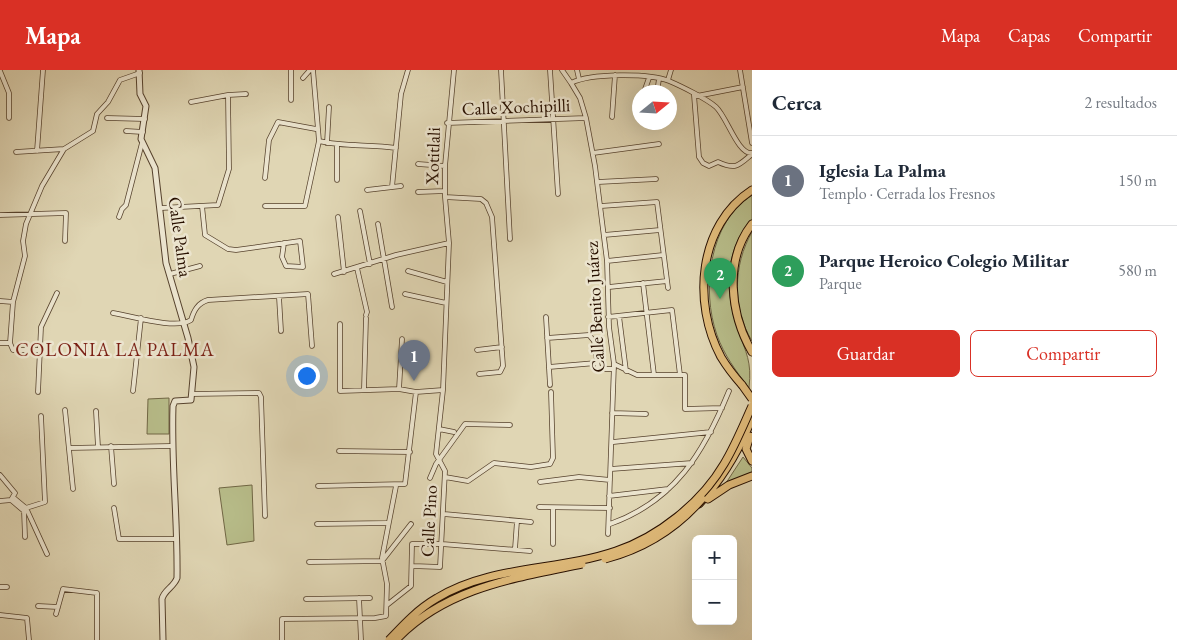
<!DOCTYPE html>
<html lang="es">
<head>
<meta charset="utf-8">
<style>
	:root { --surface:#fff; --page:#f6f6f7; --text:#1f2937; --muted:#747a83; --line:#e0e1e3; --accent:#d93025 }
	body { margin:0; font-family:"EB Garamond",serif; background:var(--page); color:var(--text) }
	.controls { position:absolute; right:15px; bottom:15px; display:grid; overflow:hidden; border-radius:8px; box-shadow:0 5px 20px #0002 }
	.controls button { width:45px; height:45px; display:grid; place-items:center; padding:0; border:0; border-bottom:1px solid var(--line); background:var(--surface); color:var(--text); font:25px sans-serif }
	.compass { position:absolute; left:632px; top:15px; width:45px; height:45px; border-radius:50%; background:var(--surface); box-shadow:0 5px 20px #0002; rotate:72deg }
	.you { position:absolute; left:306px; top:305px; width:18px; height:18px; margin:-12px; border:4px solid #fff; border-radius:50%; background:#1a73e8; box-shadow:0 0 0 8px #1a73e833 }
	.badge { display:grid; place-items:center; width:32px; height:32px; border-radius:50%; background:var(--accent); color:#fff; font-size:16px; font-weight:700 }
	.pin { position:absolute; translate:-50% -41px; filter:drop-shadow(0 1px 2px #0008) }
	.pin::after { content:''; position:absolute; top:26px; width:18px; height:15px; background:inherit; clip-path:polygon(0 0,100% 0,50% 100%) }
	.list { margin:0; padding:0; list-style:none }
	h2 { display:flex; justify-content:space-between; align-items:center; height:65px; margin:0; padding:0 20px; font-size:21px }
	h2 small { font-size:16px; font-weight:400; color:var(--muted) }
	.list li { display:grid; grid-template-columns:32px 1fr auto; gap:15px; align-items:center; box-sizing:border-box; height:90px; padding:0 20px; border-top:1px solid var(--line) }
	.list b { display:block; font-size:19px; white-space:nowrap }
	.list p { margin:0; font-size:16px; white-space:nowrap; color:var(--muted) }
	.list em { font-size:16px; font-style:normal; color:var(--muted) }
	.actions { display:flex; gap:10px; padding:15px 20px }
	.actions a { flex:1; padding:11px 0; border:1px solid var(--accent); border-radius:8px; text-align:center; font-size:18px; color:var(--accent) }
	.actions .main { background:var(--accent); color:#fff }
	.map { position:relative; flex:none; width:752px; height:570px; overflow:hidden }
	header { display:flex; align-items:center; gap:30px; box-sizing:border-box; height:70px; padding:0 25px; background:var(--accent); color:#fff }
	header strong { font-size:24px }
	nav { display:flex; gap:28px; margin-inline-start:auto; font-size:18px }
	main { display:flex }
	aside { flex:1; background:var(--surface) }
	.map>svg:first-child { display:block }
</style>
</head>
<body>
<header>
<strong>Mapa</strong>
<nav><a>Mapa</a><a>Capas</a><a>Compartir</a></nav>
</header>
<main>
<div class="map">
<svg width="752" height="570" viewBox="0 0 752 570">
	<rect width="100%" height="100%" fill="#e0d6b4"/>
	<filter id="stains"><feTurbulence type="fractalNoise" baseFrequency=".004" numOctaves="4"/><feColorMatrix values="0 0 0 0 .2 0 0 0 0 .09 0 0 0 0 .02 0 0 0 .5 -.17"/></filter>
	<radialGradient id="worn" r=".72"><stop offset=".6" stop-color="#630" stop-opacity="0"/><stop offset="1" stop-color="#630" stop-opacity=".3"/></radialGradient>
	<path fill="#b7bc89" stroke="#706644" d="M752 125V150C724 178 725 225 738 260 746 283 752 291 749 318 736 301 724 285 717 265 701 220 709 152 752 125Z
		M752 162V271C732 238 733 195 752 162Z
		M169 328V364H147L148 329Z
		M743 387 752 398V404L726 413Z
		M252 415 254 471 227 475 219 418Z"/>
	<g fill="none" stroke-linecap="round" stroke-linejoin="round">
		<defs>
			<path id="minor" d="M291 0V30
				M501 0 510 169
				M550 0 558 124
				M562 0 571 13C591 3 649 3 669 11 681 16 707 29 716 37 727 47 738 85 752 83
				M577 0 579 9
				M740 0 752 73
				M0 1 9 23V48
				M303 8 310 0
				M668 10 671 0
				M571 13 580 28 586 48 595 96 607 191 609 257 614 294 608 464
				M644 22 649 8
				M657 22 659 9
				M694 25 699 87 703 93 709 96 718 92C736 100 738 96 752 84
				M697 26 743 17
				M191 32 228 25 246 24
				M612 47 615 5
				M107 48 145 49
				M447 53 586 48
				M126 61 143 62
				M319 71C344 77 370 74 396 78
				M327 73 329 37
				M37 81 43 0
				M16 82 64 79
				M593 83 659 74
				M418 94 445 96
				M265 108 269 70 278 52 316 59
				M337 110V74
				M598 112 656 109
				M392 117 401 24 408 0
				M367 120 401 116
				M418 122 445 121
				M445 127 481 129 486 133 492 147 503 296 500 302 479 304
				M202 136 205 165 228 179 236 180 300 171 303 197 286 196 282 187 284 173
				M265 136H305L319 71 313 0
				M601 136 657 132 668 218
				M161 138 218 135 229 99 228 25
				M360 141 370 194
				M0 145 66 143 65 171
				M119 147 122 139 126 135 142 73
				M338 147 344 202
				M378 154 392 237
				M604 165 660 160
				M607 191 663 185
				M357 198 367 242 366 245
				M408 201 447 212
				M170 204 200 196
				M334 204 396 185 449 173
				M643 213 654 305
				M609 217 667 211
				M405 224 446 233
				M279 227 281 261
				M0 231 13 232
				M113 243C132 246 176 260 191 250 194 240 198 233 208 230L308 224 312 276
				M619 246 626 301
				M546 247 550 315
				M608 247 672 240 680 305
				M340 254V321L399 319 416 322 443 320
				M547 268 589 265 594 271 598 297 601 299H614
				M0 273H10
				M10 273 13 232 25 186 23 171 26 154 42 116 64 79 93 61 97 44 108 32 120 10 140 3
				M10 273 13 280H39
				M477 280 502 277
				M614 294 637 305H685V339L722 338
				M549 297 596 293
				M364 319 366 248
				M399 319 402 269
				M133 321 141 248
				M38 322 41 257 57 223
				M192 324 259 323 261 327 265 446
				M65 340 73 419
				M96 341 98 377
				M612 343 646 344
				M439 359 454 362
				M613 372 711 362
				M111 376 114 414
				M69 378 171 376
				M339 381 410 382
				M611 399 692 393
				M0 405 15 423 11 430 0 431
				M445 407 468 411 494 393 531 397 550 394 553 388 551 322
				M430 408 436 394 465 354 510 355
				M540 412 579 407 610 410
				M318 416 405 414 416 322
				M609 426 668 419
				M14 428 26 438 45 432 41 346
				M11 430 24 441 25 467
				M539 437 610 438
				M26 438 47 484
				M114 438 119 469H177
				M444 444 531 452
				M317 454 387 453
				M610 454C675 431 704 382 729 321
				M553 474V438
				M515 479 517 451
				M309 492 382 491 411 454
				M413 496 440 497 445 401 436 384 443 320 449 173 445 127V96L454 0
				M0 517H7
				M359 528 361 570
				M306 529 370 528
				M387 535 411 516 412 474H442L530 481
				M38 536 58 537
				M56 544 63 519 97 523V570
				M0 545 27 548 29 570
				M282 570V549L375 548 386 546 387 514 382 488 396 416"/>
			<path id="tertiary" d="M139 0 140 24 146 36 141 69 155 98 166 193 188 268 194 297 191 330 175 331 173 336C171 394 178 450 177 508 174 517 164 520 162 529L163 570"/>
			<path id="motorway" d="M752 154C724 190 730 244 752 282
				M742 315C734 306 727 297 721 287 692 233 698 155 752 120
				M750 366 746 379 752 391
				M708 429 729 415 752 406
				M699 434C723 408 739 381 752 348"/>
		</defs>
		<use href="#minor" stroke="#56422d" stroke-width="5.5"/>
		<use href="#tertiary" stroke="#56422d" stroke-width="7"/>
		<use href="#motorway" stroke="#281000" stroke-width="9"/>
		<use href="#minor" stroke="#ebe4ce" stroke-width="4"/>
		<use href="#tertiary" stroke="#ebe4ce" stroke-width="5"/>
		<use href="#motorway" stroke="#e0bb7a" stroke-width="7"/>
		<defs>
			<path id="motorway-bridge" d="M742 315 752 329
				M605 489C643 479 676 459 702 429
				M389 570C404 554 418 539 437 528 491 495 558 501 616 481 658 467 701 433 724 394 735 376 743 356 752 336
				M396 570C445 518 515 508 582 494"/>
		</defs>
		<use href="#motorway-bridge" stroke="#281000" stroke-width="9" stroke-linecap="butt"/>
		<use href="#motorway-bridge" stroke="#e0bb7a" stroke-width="7"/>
	</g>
	<g text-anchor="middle" stroke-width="5" stroke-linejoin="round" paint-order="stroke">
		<g font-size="18" fill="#281000" stroke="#ebe4ce">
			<text transform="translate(516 37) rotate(-2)" y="6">Calle Xochipilli</text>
			<text transform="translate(433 86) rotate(-88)" y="6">Xotitlali</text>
			<text transform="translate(180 167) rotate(82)" y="6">Calle Palma</text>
			<text transform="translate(595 237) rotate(-93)" y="6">Calle Benito Juárez</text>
			<text transform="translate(429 451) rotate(-87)" y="6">Calle Pino</text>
		</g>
		<g font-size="19" letter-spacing="1" fill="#7a1f14" stroke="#ebe4ce">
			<text x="115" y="286">COLONIA LA PALMA</text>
		</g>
	</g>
	<rect width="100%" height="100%" filter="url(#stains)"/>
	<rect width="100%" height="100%" fill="url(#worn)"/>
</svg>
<div class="controls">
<button>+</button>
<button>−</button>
</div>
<svg class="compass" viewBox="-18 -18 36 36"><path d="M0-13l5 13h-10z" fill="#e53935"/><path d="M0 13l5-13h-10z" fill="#747a83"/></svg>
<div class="you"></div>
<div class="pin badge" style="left:414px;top:311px;background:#6b7280">1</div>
<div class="pin badge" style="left:720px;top:229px;background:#2e9e5b">2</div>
</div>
<aside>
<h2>Cerca<small>2 resultados</small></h2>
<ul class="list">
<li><span class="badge" style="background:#6b7280">1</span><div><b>Iglesia La Palma</b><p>Templo · Cerrada los Fresnos</p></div><em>150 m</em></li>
<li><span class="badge" style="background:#2e9e5b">2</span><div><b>Parque Heroico Colegio Militar</b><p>Parque</p></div><em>580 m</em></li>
</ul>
<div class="actions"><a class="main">Guardar</a><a>Compartir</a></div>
</aside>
</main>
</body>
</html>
